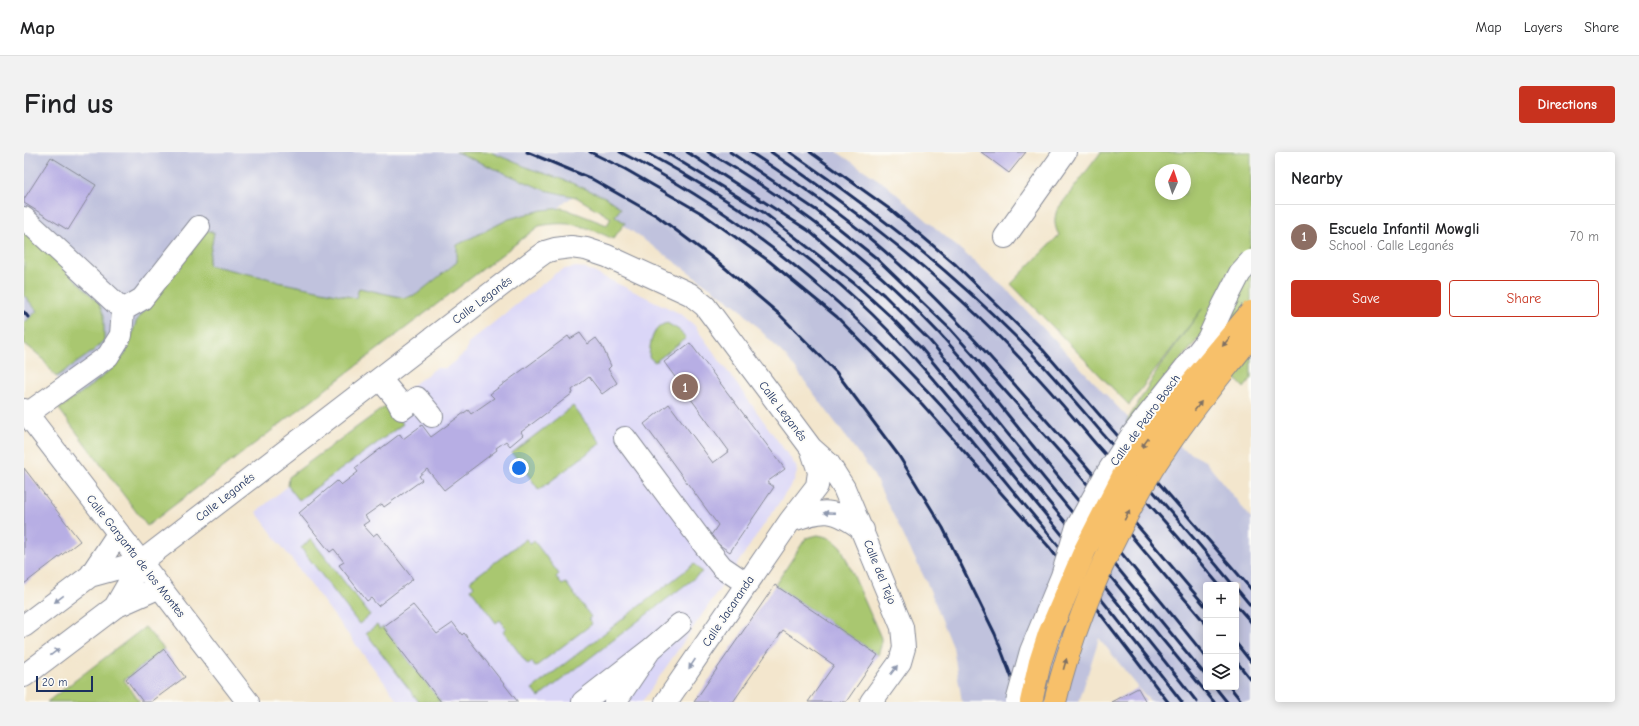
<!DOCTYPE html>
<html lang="en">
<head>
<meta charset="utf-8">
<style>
	:root { --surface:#fff; --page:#f2f2f2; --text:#202124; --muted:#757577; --line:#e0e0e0; --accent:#c8321e }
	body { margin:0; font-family:"Comic Neue",sans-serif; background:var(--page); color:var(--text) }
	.controls { position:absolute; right:12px; bottom:12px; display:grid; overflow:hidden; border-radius:4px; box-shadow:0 2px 10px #0003 }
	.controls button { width:36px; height:36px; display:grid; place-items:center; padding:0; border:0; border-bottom:1px solid var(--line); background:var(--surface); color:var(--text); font:20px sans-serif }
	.compass { position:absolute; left:1131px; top:12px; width:36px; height:36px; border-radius:50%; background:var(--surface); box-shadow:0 2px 10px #0003; rotate:3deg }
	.scale { position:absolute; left:12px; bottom:10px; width:57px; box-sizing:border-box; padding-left:4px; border:2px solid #1b2f5e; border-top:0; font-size:11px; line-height:14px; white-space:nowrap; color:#1b2f5e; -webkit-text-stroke:3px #fdfcf7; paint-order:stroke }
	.you { position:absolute; left:495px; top:316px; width:14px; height:14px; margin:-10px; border:3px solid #fff; border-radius:50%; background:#1a73e8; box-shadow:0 0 0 6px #1a73e833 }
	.badge { display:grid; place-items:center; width:26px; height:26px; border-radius:50%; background:var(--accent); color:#fff; font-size:13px; font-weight:700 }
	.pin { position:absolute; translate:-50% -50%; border:2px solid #fff; box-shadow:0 1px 4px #0006 }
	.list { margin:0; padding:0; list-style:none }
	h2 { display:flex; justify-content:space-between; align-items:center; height:52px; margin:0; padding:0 16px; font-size:17px }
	h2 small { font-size:13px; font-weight:400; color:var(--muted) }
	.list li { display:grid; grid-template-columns:26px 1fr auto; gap:12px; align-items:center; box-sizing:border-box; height:64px; padding:0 16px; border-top:1px solid var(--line) }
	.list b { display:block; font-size:15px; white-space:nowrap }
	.list p { margin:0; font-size:13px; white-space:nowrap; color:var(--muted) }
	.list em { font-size:13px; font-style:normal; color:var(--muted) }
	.actions { display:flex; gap:8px; padding:12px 16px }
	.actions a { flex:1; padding:9px 0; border:1px solid var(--accent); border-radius:4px; text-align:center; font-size:14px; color:var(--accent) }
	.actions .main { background:var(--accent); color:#fff }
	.icon { flex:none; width:22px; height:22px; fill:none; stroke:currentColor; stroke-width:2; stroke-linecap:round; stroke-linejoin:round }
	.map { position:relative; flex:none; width:1227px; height:550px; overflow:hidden; border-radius:4px }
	header { display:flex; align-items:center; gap:24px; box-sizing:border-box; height:56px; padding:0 20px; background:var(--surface); border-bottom:1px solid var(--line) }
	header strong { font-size:19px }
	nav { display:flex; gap:22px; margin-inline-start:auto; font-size:14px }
	.intro { display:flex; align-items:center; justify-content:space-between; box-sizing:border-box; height:96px; padding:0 24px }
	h1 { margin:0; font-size:28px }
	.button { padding:10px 18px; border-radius:4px; background:var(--accent); color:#fff; font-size:14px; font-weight:700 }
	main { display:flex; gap:24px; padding:0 24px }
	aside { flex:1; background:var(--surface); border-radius:4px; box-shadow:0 2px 10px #0003 }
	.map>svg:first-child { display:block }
</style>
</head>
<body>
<header>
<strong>Map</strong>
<nav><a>Map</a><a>Layers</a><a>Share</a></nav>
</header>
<div class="intro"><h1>Find us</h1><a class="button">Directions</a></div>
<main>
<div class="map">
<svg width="1227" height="550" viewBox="0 0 1227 550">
	<rect width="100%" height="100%" fill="#fdfcf7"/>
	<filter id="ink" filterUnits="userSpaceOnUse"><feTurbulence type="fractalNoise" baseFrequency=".025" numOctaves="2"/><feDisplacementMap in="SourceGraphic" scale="8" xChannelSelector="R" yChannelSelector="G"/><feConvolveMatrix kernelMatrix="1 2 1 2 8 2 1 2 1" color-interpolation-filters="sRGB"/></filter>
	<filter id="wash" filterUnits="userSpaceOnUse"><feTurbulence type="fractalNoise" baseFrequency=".012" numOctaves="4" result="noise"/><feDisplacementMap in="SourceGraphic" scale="16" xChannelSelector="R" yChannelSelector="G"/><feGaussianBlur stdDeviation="0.9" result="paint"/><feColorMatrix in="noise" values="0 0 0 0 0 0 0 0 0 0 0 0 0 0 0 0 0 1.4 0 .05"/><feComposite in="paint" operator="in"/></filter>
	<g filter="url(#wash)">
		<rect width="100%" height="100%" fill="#f3e6cd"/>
		<path fill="#dad6f7" d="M552 115 561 116 657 162 670 173 772 314 773 320 770 329 618 550H375L232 360 264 334 265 325 412 216H422L442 200 444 191 532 121 541 117Z"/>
		<path fill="#c0c2dd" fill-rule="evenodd" d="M0 0H813L862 33 983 138 1107 269 1181 309 1227 366V550H1126L1075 486 1055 550H938L929 495 903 431 848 320 765 208 715 156 588 65 550 43 503 82 132 358 17 205 0 191ZM1182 433H1212V535H1182Z"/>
		<path fill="#a9c76f" stroke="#627b66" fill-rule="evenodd" d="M432 0H466L507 17 543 29 581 45 597 56 591 64 601 71 589 87C562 74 545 68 515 74L123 374 35 257 73 229 93 212 102 201 112 170 180 77 190 81 184 113 243 126 254 130 332 146 335 136 381 146 393 142 433 110V93L485 67 518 58 539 56 583 73 587 66 552 45 520 38Z
			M1077 0H1227V92L1224 97 1227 93V99L1220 101 1200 128 1201 132 1227 122V227L1220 236 1175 186 1104 271H1102L1135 216 1178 157 1105 253 987 132 1035 83C1030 74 1030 67 1033 58ZM1137 18H1161V42H1137Z
			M0 77 75 151 80 163V188L68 200 32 225 17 205 0 191V171L13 159 0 143Z
			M643 171 655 178 662 186 631 210 625 205C626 191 628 175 643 171Z
			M363 253 379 272 275 348 264 334 265 325Z
			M549 254 577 291 515 338 488 301Z
			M794 383 807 386 817 395 857 486V494L854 503 751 433 782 386Z
			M287 387 346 463 335 472 277 396Z
			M502 387 506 391 510 389 535 422 532 425 538 433 542 431 567 465 564 467 568 472 511 515 508 510 504 513 479 479 482 476 476 468 472 471 447 437 450 434 446 429Z
			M670 412 678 420 515 545 508 537Z
			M353 473 356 477 359 475 417 550H395L342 481Z
			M121 475 140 497 100 528 116 550H23Z"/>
		<g id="blocks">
			<path fill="#b7aee4" d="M957 0H1002L985 21Z
				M27 5 72 33 44 78 0 51V47Z
				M556 181 564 192 572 186 578 194 587 214 584 217 593 231 578 242 565 225 548 238 549 241 497 280 499 283 486 294 482 289 472 296 473 298 420 338 403 317 395 324 398 328 360 355 358 352 341 364 345 369 339 373 349 384 353 381 389 427 354 454 347 446 343 449 315 413 320 410 310 397 306 400 275 361 313 329 317 333 334 320 331 316 376 282 379 287 398 273 407 285 444 258 447 262 470 246 466 242 544 184 546 187Z
				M666 191 761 317 743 330 750 335 706 400 685 386 694 373 620 272 645 252 689 311 705 299 640 210Z
				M0 316 56 389 0 432Z
				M751 433 854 503 822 550H784L810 513 759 478 709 550H670Z
				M389 453 413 482 429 471 438 483 440 481 494 550H417L359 475Z
				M140 497 161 525 127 550H119L102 527Z
				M1114 536 1122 550H1087Z"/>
		</g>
	</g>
	<g filter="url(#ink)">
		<use href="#blocks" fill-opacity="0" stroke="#878a96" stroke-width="1"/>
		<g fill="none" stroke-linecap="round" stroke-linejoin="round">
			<defs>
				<path id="minor" d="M0 66 99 158
					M981 85 1041 0
					M356 227 372 246 378 257 393 246 408 264
					M0 258 224 550
					M3 262 84 204 97 183 99 158 118 147 175 75
					M601 286 682 395 698 415 723 432
					M766 369 793 334 795 320 787 296
					M66 424 117 410
					M91 455 117 410 514 105 521 100 531 97 547 95 562 97 583 104 666 142 681 154 787 296 805 312 820 336 878 475 880 496 876 510 847 550
					M0 474 66 424 94 382
					M626 498 656 472
					M0 524 91 455 136 435
					M559 550 626 498 591 550
					M642 550 766 369C800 357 809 355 839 378"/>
			</defs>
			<use href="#minor" stroke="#878a96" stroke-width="24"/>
			<use href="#minor" stroke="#fff" stroke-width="22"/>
			<path stroke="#1b2f5e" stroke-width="3" d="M503 0 568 27 633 64 694 110 755 162 812 220 875 304 919 376 971 482 989 529 993 550
				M566 0 601 17 679 62 745 109 813 165 898 252 1025 395 1144 550
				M596 0C677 41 754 96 821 157 846 179 869 203 892 227 936 272 974 321 1014 369 1063 429 1111 489 1158 550
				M621 0C696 41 768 89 831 146 891 201 942 266 994 329 1054 402 1114 475 1173 550
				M641 0 739 60 831 132 866 164 897 196 972 286 1190 550
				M663 0 785 79 860 143 906 189 947 237 1182 524
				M684 0C768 49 848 110 915 181 953 222 987 268 1023 311 1076 375 1130 440 1182 505
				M706 0 792 58 851 105 926 177 1041 306 1182 472
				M726 0C769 28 811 57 850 90 907 138 957 194 1006 250 1066 317 1124 386 1182 455
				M747 0C820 51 889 102 954 164 995 203 1034 247 1071 291 1113 338 1155 385 1195 433
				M766 0C846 55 922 115 991 184 1026 219 1058 258 1091 296 1131 341 1171 387 1209 433
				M786 0 867 58 932 113 1019 198 1227 437
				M0 160 4 165
				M1212 436 1227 454
				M1212 453 1227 470
				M1212 491 1227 510
				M1212 509 1227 528
				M1191 535 1203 550
				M1206 535 1218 550"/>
			<defs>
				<path id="minor-bridge" d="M993 550 1007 499 1038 424 1053 375 1080 326 1108 283 1184 187 1199 154 1216 121 1227 109"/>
				<path id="major-bridge" d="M1007 550 1016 510 1025 482 1061 398 1102 318 1145 258 1227 160
					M1031 550C1046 486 1070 427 1100 369 1112 345 1125 320 1141 298 1167 258 1198 222 1227 184"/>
			</defs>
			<use href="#minor-bridge" stroke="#878a96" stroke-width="24" stroke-linecap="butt"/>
			<use href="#major-bridge" stroke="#878a96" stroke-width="24" stroke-linecap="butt"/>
			<use href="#minor-bridge" stroke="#fff" stroke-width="22"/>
			<use href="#major-bridge" stroke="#f7c06b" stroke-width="22"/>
		</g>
		<defs><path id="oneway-solid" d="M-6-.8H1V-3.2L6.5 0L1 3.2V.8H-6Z"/></defs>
		<g fill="#7e7064">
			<use href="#oneway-solid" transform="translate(1202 190) rotate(130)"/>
			<use href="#oneway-solid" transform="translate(1174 254) rotate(-53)"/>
			<use href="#oneway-solid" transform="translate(1121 291) rotate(125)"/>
			<use href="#oneway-solid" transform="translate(1103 363) rotate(-63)"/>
			<use href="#oneway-solid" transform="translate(1041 512) rotate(-74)"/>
		</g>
		<g fill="#8d97ae">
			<use href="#oneway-solid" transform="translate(805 361) rotate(-177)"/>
			<use href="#oneway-solid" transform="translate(35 447) rotate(143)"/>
			<use href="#oneway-solid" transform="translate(31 500) rotate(-37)"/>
			<use href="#oneway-solid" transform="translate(668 512) rotate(124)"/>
			<use href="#oneway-solid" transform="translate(870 518) rotate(-53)"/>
		</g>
	</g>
	<g text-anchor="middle" stroke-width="4" stroke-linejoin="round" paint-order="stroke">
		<g font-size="12" fill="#1b2f5e" stroke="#fdfcf7">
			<text transform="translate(458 148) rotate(-37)" y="4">Calle Leganés</text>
			<text transform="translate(759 259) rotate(53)" y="4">Calle Leganés</text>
			<text transform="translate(1121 268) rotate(-54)" y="4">Calle de Pedro Bosch</text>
			<text transform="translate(201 345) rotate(-38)" y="4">Calle Leganés</text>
			<text transform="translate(112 404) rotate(52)" y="4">Calle Garganta de los Montes</text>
			<text transform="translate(856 420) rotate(68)" y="4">Calle del Tejo</text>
			<text transform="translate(704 459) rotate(-56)" y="4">Calle Jacaranda</text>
		</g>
	</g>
</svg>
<div class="controls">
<button>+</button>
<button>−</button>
<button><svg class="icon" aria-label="layers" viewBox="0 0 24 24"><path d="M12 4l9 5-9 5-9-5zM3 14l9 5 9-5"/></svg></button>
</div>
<svg class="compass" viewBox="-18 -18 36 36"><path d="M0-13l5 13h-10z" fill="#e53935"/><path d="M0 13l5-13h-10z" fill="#757577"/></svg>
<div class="scale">20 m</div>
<div class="you"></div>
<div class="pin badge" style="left:661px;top:235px;background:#8d6e63">1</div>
</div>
<aside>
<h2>Nearby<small></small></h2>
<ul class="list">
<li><span class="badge" style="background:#8d6e63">1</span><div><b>Escuela Infantil Mowgli</b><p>School · Calle Leganés</p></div><em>70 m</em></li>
</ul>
<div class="actions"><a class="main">Save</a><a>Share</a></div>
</aside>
</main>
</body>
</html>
